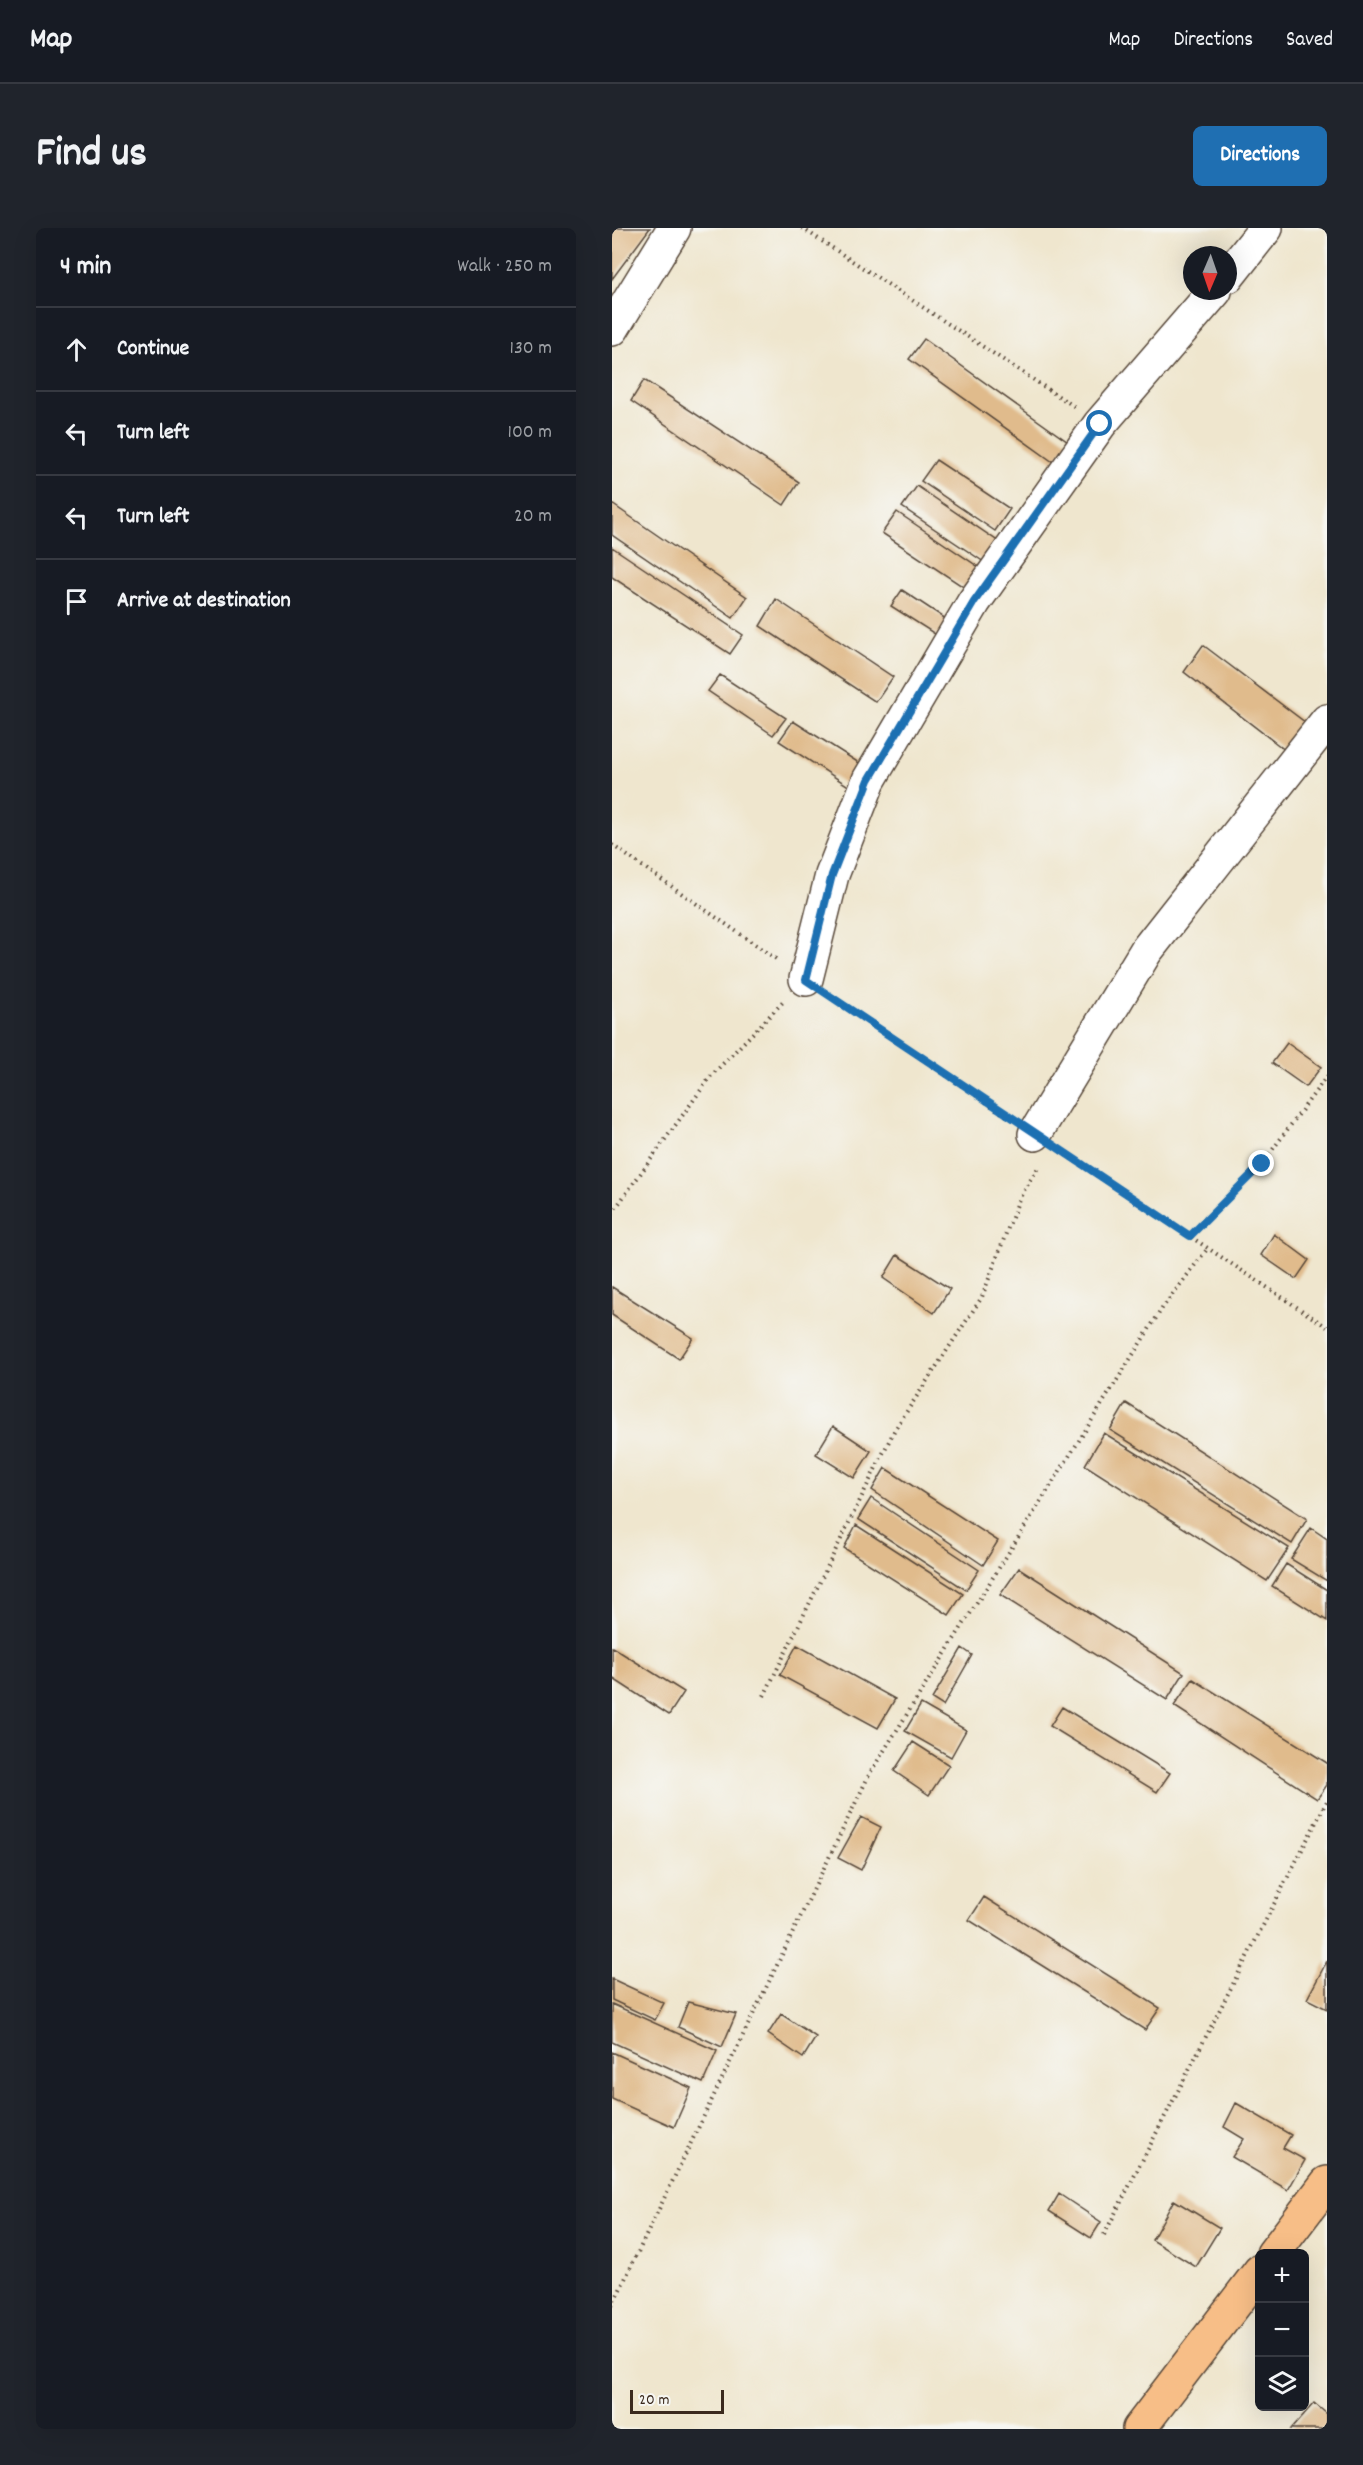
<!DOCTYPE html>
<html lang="en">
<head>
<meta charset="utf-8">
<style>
	:root { --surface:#171b24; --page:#20242c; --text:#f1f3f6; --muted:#9ea1a6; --line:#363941; --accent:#1f6fb2 }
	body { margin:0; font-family:Dekko,sans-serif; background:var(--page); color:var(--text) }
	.controls { position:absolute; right:18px; bottom:18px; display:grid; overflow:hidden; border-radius:9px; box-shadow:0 6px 24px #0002 }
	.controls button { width:54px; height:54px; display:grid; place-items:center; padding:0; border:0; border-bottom:2px solid var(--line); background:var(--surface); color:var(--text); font:30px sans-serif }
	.compass { position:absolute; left:571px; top:18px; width:54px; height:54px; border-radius:50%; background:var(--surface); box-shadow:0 6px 24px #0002; rotate:182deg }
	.scale { position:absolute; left:18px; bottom:15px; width:94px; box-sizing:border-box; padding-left:6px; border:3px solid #3b2a1e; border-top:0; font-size:16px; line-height:21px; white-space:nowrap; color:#3b2a1e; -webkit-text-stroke:4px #f6f6f2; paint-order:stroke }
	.stop { position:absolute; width:18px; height:18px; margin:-14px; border:4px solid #1f6fb2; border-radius:50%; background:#fff }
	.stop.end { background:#1f6fb2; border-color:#fff; box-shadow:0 2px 6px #0008 }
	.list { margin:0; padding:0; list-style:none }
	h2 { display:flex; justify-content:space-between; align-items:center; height:78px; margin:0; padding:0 24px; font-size:26px }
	h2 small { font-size:20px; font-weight:400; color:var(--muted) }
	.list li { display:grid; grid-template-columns:39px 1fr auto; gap:18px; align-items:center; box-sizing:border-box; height:84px; padding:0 24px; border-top:2px solid var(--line) }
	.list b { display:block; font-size:22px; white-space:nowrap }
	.list em { font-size:20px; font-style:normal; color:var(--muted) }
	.icon { flex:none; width:33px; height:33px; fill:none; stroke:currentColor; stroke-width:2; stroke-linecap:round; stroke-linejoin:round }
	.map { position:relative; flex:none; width:715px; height:2201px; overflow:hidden; border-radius:9px }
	header { display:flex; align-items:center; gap:36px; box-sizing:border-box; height:84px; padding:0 30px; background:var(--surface); border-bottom:2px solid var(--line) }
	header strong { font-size:28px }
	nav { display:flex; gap:33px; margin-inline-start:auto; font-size:21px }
	.intro { display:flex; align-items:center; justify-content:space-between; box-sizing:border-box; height:144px; padding:0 36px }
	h1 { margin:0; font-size:42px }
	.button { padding:15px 27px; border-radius:9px; background:var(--accent); color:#fff; font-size:21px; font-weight:700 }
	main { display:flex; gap:36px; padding:0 36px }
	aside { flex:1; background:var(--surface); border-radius:9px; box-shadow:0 6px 24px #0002 }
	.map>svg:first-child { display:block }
</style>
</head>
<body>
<header>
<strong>Map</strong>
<nav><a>Map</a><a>Directions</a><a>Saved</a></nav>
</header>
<div class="intro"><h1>Find us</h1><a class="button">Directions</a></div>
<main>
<aside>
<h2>4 min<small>Walk · 250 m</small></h2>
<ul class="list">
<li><svg class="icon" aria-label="ahead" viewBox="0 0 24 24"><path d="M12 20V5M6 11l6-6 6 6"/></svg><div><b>Continue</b></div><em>130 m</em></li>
<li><svg class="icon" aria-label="left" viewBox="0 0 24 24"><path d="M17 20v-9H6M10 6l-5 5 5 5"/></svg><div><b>Turn left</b></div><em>100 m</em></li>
<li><svg class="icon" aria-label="left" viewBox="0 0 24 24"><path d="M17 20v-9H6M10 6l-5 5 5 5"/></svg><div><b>Turn left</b></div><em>20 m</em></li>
<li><svg class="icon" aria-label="arrive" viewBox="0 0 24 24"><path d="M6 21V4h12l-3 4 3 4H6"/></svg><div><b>Arrive at destination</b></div></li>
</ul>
</aside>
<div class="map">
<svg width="715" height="2201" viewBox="0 0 715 2201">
	<rect width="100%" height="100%" fill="#f6f6f2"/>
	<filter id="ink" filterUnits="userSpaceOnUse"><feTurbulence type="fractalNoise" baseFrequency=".0167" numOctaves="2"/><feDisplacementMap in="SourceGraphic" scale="12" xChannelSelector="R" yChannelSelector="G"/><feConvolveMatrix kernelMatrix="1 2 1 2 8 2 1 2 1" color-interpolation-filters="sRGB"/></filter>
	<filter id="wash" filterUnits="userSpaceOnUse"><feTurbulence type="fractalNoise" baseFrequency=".008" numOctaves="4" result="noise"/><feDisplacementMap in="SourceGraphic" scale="24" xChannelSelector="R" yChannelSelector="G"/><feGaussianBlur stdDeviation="1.35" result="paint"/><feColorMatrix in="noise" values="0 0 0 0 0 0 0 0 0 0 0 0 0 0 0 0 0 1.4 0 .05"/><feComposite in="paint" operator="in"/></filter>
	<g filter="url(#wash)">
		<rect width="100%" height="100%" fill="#efe6ce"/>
		<g id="blocks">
			<path fill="#e0bb8c" d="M0 0H38L0 51Z
				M312 111 456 214 441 234 297 131Z
				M32 152 187 254 172 277 19 173Z
				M324 232 398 281 383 303 309 253Z
				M305 258 387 314 372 334 290 279Z
				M0 276 135 369 121 390 0 307Z
				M285 284 368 340 353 360 270 305Z
				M0 319 131 407 118 426 0 349Z
				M290 362 337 393 326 408 279 378Z
				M164 371 281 449 264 474 148 398Z
				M591 417 698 498 678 526 572 444Z
				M108 447 174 490 161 507 96 463Z
				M181 493 255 540 241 561 167 513Z
				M675 815 709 839 694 859 660 835Z
				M662 1006 697 1032 684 1051 649 1027Z
				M285 1027 338 1061 322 1085 271 1050Z
				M0 1059 81 1110 67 1131 0 1087Z
				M514 1175 695 1291 680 1316 498 1202Z
				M221 1198 259 1223 242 1250 204 1226Z
				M492 1205 677 1320 655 1353 473 1237Z
				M273 1240 386 1313 371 1337 260 1262Z
				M259 1270 367 1342 354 1362 246 1291Z
				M244 1297 351 1366 337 1387 232 1320Z
				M699 1300 715 1311V1353L679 1331Z
				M674 1336 715 1362V1393L660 1358Z
				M407 1340 572 1445 555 1472 388 1367Z
				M185 1417 283 1471 266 1500 168 1447Z
				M0 1419 72 1464 57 1487 0 1450Z
				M350 1420 360 1427 331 1478 320 1471Z
				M581 1451 715 1535V1557L705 1571 562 1478Z
				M309 1476 354 1502 339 1529 293 1503Z
				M450 1479 558 1545 545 1564 438 1498Z
				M301 1514 337 1537 317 1567 282 1543Z
				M249 1589 269 1599 249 1642 226 1630Z
				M372 1669 548 1780 533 1802 357 1692Z
				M715 1733V1781L695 1771Z
				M0 1751 52 1775 43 1792 0 1772Z
				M76 1774 124 1786 110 1819 66 1799Z
				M0 1776 105 1823 91 1855 0 1814Z
				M169 1786 204 1809 191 1830 156 1806Z
				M0 1824 79 1860 62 1899 0 1871Z
				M624 1875 679 1907 671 1920 693 1932 676 1962 620 1929 632 1911 612 1899Z
				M447 1966 489 1994 479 2010 437 1983Z
				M562 1972 608 2000 584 2039 540 2012Z
				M702 2175 715 2186V2201H679Z"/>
		</g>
	</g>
	<g filter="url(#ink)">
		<use href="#blocks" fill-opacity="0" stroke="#564638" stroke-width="1.5"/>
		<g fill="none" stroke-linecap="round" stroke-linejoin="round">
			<defs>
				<path id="street" d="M616 48 654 0
					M0 101 62 0
					M194 751 220 647 257 552 362 374 488 196 603 63
					M423 906 534 723 715 493"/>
				<path id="primary" d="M661 2026 715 1955
					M527 2201 648 2043"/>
			</defs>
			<use href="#street" stroke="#564638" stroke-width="36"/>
			<use href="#primary" stroke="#564638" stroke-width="36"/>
			<path stroke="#564638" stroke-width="4" stroke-dasharray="1.5 4.5" stroke-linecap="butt" d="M190 0 463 179
				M0 617 167 733
				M220 769 395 888
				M449 923 715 1099
				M0 985 99 848 172 773
				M578 1008 650 936 715 848
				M152 1468 282 1203 370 1069 407 971 427 938
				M492 2007 715 1573
				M0 2078 258 1545 551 1079 596 1020"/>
			<use href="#street" stroke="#fff" stroke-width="33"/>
			<use href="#primary" stroke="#f7be87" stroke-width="33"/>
		</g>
	</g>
	<g fill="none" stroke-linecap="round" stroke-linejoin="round" filter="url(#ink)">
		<path stroke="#1f6fb2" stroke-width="8" d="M488 196 362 374 257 552 220 647 194 752 578 1008 650 936"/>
	</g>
</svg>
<div class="controls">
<button>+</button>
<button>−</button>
<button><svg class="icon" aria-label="layers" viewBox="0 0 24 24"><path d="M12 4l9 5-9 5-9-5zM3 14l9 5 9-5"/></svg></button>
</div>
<svg class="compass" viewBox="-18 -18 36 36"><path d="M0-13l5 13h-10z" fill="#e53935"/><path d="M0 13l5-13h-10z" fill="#9ea1a6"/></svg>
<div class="scale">20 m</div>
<div class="stop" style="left:488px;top:196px"></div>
<div class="stop end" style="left:650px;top:936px"></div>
</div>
</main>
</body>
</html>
